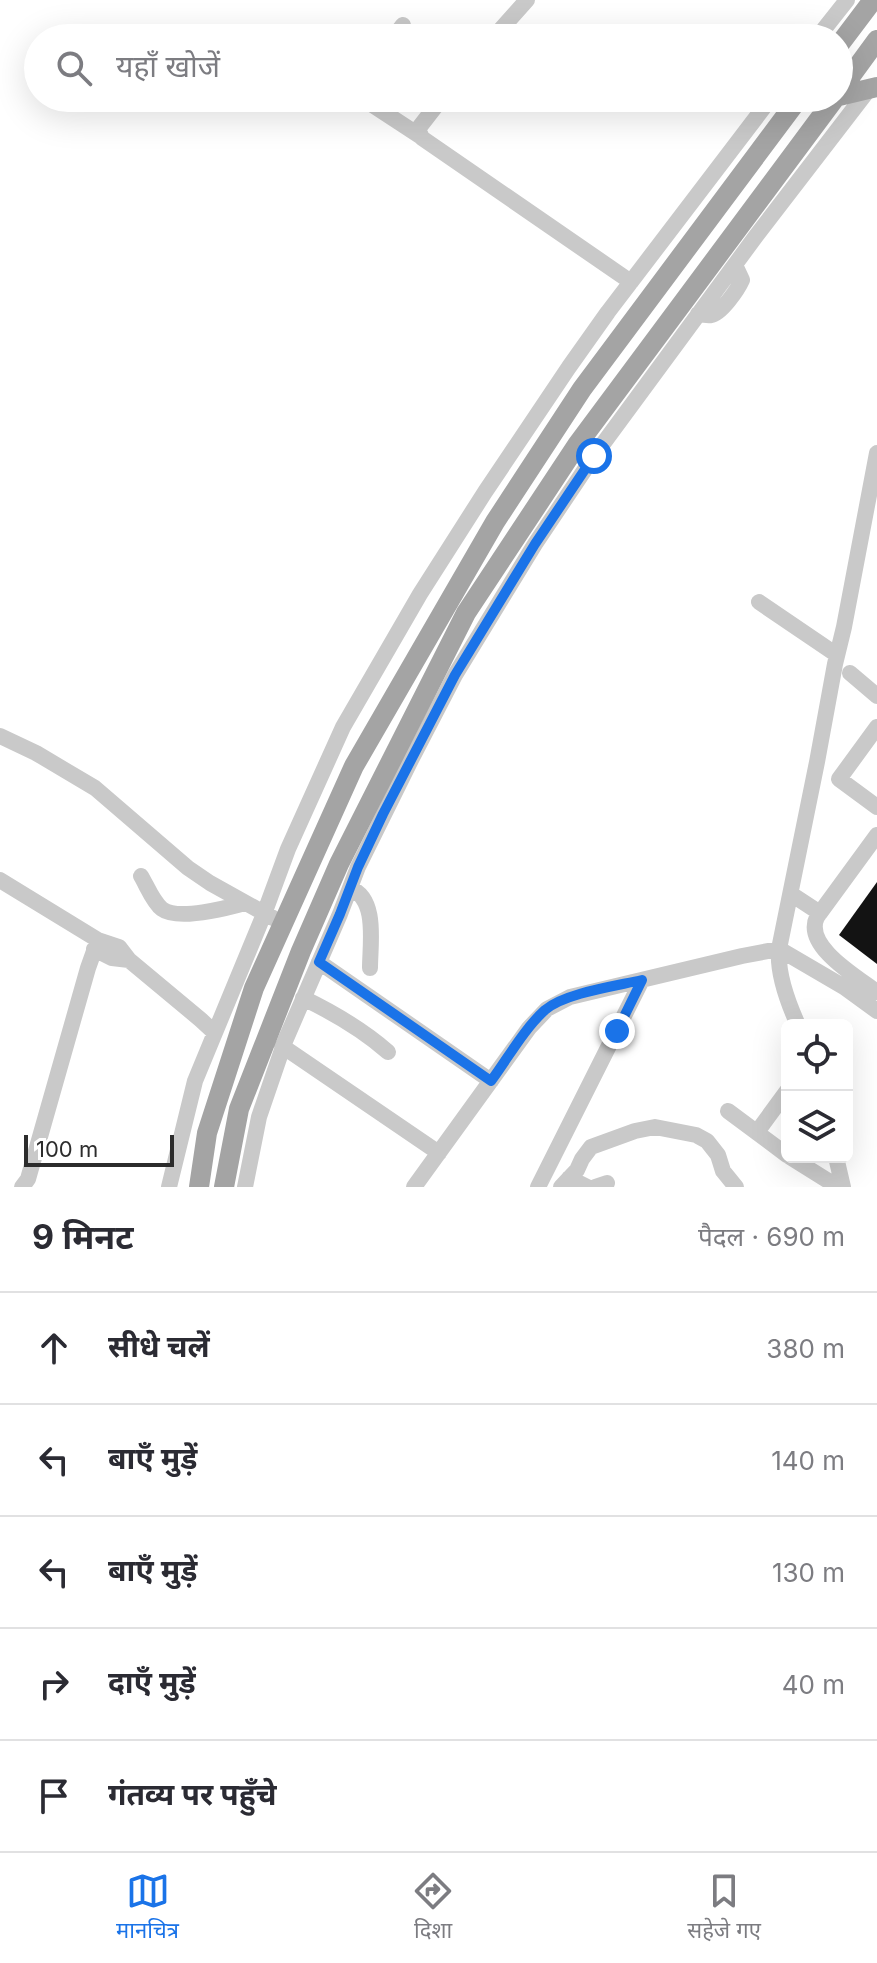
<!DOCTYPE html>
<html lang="hi">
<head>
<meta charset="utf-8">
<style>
	:root { --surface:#fff; --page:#f2f2f3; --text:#2b2b33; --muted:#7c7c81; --line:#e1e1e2; --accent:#1a73e8 }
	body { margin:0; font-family:Inter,"Noto Sans Devanagari",sans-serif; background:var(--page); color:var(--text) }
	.controls { position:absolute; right:24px; bottom:24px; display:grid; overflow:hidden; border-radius:12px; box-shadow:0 8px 32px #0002 }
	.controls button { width:72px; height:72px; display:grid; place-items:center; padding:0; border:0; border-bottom:2px solid var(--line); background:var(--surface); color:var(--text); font:40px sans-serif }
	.scale { position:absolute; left:24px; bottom:20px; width:150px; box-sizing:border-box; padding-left:8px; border:4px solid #2c2c2c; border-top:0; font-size:22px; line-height:28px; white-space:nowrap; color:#2c2c2c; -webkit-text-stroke:6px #fff; paint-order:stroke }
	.stop { position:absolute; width:24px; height:24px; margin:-18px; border:6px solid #1a73e8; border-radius:50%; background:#fff }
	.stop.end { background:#1a73e8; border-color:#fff; box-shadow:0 2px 8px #0008 }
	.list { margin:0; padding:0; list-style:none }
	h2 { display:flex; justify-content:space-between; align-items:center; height:104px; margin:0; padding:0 32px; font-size:34px }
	h2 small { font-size:26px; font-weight:400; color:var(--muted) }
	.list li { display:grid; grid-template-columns:52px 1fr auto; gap:24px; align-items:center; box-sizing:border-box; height:112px; padding:0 32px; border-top:2px solid var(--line) }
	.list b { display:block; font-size:30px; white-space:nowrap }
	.list em { font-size:26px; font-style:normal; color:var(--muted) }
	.icon { flex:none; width:44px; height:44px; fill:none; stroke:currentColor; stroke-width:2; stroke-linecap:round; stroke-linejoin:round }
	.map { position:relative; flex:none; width:877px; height:1187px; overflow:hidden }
	.search { position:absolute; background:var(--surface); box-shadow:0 8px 32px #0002; left:24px; right:24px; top:24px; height:88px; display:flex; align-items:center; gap:20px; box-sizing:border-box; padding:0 28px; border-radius:44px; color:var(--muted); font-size:30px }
	.sheet { height:664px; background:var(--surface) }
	nav { display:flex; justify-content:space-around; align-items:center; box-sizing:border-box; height:112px; border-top:2px solid var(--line); background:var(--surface); font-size:22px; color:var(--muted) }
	nav a { display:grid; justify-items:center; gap:4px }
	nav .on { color:var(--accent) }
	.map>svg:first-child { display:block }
</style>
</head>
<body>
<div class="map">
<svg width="877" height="1187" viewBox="0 0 877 1187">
	<rect width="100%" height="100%" fill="#fff"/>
	<path fill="#131313" d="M877 882V964L839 935Z"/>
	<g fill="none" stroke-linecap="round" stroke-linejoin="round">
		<path stroke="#c9c9c9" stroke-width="16" d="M393 38 403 25
			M493 38 527 0
			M817 38 847 0
			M362 98 420 136
			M442 98 418 129 422 138 631 282
			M698 314C699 314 710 316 711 315 721 314 738 289 742 280L735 265
			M759 602 837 655
			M850 673 877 696
			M877 727 839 779 877 807
			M0 736 36 753 95 788 188 868 210 883 273 918
			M877 835 817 917C803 946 857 977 877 992
			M141 876C147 886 153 902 162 909 178 921 227 908 245 903
			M0 880 98 940 119 947 129 960 201 1020 214 1032
			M350 888C378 899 370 943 370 968
			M791 894 820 913
			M94 949 112 958 129 960
			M319 962 491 1081
			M303 998C334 1013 362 1029 388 1052
			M798 1025C788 1003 777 973 779 949L817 762 835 664 844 627 877 453
			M282 1046 439 1153
			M728 1111 787 1155
			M757 1132 787 1091
			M790 1157 838 1187
			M836 1157 843 1187
			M569 1178 587 1187
			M22 1187 28 1179 88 968 98 940
			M169 1187 195 1081 264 914 288 849 343 727 420 594 485 492 569 367 608 312 771 98
			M245 1187 259 1117 285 1041 340 914 358 867 411 760 455 675 535 544 594 456 756 236 869 89
			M414 1187 529 1028 547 1009 570 997 742 956 779 949 844 987 877 1011
			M538 1187 642 980
			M561 1187 577 1170 582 1159 591 1147 635 1131 655 1127 696 1135 707 1141 718 1155 723 1171 736 1187
			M595 1187 607 1183"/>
		<path stroke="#a4a4a4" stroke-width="20" d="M839 45 873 0
			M839 92 877 40
			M839 96 877 87
			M199 1187 207 1133 254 988 354 766 495 522 582 389 799 98
			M224 1187 239 1109 301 951 339 864 466 613 577 445 835 98"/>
	</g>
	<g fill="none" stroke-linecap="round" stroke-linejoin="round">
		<path stroke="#1a73e8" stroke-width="10" d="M594 456 535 544 455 675 383 814 358 867 340 914 319 962 491 1081C508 1058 524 1029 545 1010 565 993 616 986 642 980L617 1031"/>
	</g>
</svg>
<div class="controls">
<button><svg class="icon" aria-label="locate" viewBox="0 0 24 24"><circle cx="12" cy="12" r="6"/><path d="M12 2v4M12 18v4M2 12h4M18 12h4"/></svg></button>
<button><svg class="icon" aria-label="layers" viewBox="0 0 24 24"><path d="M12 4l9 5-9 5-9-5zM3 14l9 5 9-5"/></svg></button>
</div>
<div class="scale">100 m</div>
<div class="stop" style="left:594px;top:456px"></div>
<div class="stop end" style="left:617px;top:1031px"></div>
<div class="search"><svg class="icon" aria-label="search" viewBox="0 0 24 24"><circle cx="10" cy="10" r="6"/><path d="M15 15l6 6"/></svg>यहाँ खोजें</div>
</div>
<section class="sheet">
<h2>9 मिनट<small>पैदल · 690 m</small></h2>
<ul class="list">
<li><svg class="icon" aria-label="ahead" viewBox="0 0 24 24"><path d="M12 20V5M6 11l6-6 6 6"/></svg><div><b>सीधे चलें</b></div><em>380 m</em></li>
<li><svg class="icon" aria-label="left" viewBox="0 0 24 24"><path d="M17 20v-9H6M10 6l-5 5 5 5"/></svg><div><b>बाएँ मुड़ें</b></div><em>140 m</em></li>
<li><svg class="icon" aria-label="left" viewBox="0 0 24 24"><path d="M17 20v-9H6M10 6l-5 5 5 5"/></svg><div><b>बाएँ मुड़ें</b></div><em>130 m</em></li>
<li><svg class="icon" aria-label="right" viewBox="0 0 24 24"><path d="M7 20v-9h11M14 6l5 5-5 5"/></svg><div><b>दाएँ मुड़ें</b></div><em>40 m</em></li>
<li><svg class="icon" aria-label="arrive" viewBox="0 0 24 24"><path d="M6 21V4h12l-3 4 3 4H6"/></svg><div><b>गंतव्य पर पहुँचे</b></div></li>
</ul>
</section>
<nav>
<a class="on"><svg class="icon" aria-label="map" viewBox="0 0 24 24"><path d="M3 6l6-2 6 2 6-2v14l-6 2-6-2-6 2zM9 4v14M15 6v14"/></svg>मानचित्र</a>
<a><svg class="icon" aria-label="directions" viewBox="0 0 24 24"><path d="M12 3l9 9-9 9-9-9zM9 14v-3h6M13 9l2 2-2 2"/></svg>दिशा</a>
<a><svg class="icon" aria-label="saved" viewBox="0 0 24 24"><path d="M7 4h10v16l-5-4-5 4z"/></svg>सहेजे गए</a>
</nav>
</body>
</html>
